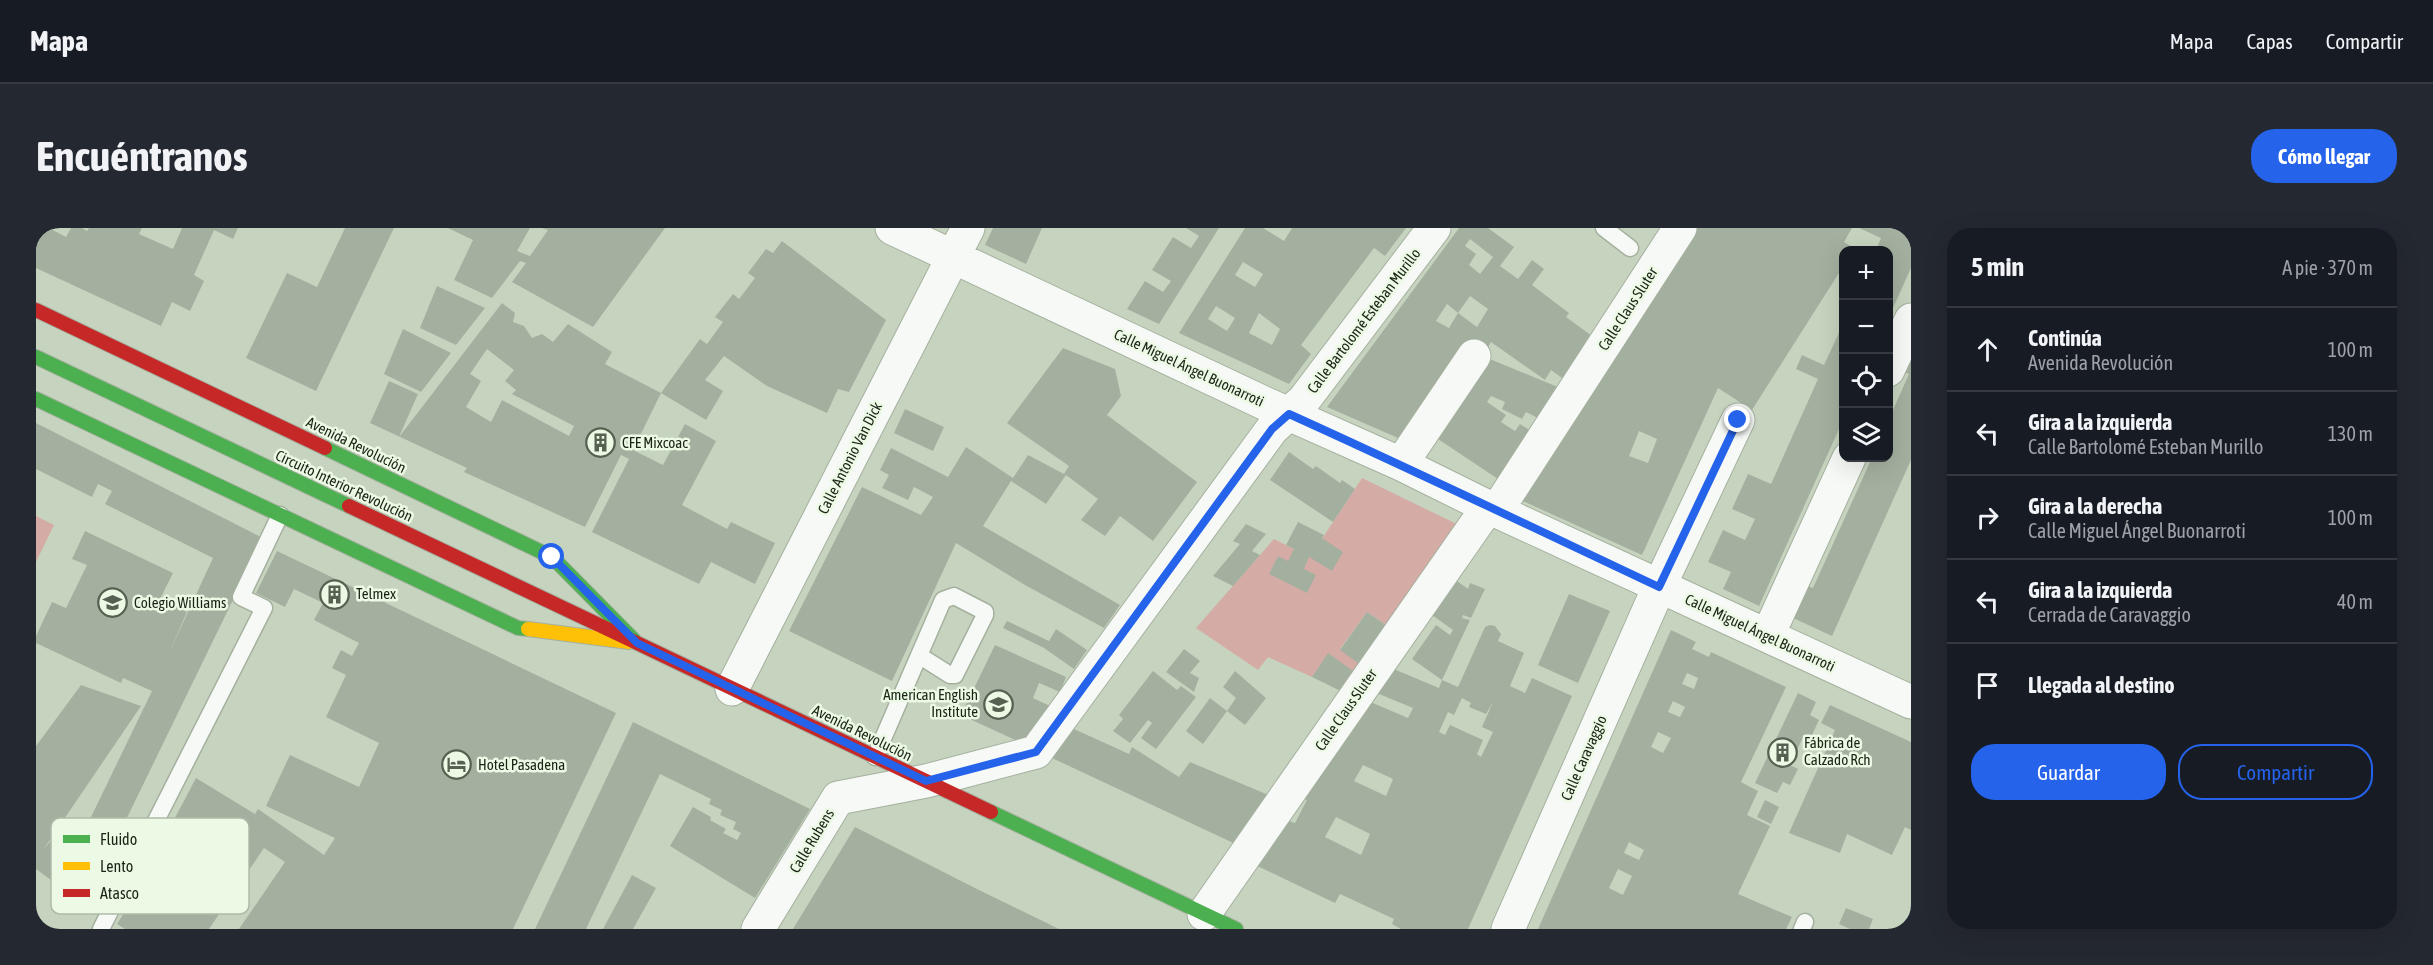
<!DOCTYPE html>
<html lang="es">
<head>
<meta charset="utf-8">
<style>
	:root { --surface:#171b24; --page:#242831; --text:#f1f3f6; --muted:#9ea1a6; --line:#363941; --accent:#2563eb }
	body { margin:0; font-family:"Asap Condensed",sans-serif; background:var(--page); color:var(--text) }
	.controls { position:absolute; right:18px; top:18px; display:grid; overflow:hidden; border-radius:12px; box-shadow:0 6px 24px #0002 }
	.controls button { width:54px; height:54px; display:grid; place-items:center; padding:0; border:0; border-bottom:2px solid var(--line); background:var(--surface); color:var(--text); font:30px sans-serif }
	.stop { position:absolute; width:18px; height:18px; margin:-14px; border:4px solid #2563eb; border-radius:50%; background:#fff }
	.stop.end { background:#2563eb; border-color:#fff; box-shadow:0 2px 6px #0008 }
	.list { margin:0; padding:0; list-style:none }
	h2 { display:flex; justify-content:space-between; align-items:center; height:78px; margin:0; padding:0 24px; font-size:26px }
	h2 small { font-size:20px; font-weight:400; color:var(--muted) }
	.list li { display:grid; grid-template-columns:39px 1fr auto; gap:18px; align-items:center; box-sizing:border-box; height:84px; padding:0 24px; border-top:2px solid var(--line) }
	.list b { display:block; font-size:22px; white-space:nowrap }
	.list p { margin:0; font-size:20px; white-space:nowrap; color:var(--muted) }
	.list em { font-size:20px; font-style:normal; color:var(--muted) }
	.actions { display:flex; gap:12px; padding:18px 24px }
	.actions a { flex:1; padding:14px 0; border:2px solid var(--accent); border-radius:24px; text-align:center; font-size:21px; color:var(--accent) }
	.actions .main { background:var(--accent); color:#fff }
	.icon { flex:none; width:33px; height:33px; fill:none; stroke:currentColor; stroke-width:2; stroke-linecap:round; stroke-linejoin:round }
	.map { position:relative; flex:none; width:1875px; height:701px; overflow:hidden; border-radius:24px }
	header { display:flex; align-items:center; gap:36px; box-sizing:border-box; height:84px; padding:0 30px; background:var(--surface); border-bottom:2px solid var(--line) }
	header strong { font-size:28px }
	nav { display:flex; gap:33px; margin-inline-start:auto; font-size:21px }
	.intro { display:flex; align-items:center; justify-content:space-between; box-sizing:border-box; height:144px; padding:0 36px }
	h1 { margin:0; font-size:42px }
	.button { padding:15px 27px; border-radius:24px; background:var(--accent); color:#fff; font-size:21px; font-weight:700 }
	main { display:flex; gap:36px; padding:0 36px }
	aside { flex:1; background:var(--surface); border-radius:24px; box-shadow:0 6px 24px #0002 }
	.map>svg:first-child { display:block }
</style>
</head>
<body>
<header>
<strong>Mapa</strong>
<nav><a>Mapa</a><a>Capas</a><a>Compartir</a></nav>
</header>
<div class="intro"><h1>Encuéntranos</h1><a class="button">Cómo llegar</a></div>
<main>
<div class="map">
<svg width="1875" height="701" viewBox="0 0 1875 701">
	<rect width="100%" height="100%" fill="#c6d4bf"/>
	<path fill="#d5aba5" d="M1326 250 1431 301 1360 404 1331 384 1304 421 1333 443 1327 450 1292 426 1276 449 1232 429 1222 442 1160 400 1238 311 1274 329Z
		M0 288 18 297 0 334Z"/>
	<path fill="#a4b09f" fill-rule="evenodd" d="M0 0H13L30 9 35 0H46L51 3 53 0H106L103 6 137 21 146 0H202L197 11 178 2 158 47 168 53 154 83 136 74 125 98 0 40Z
		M309 0H358L280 163 210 130 251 45 281 59Z
		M412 0H494L481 23 494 28 512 2 506 0H629L557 99 476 54 490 35 484 33 456 70 418 52 437 12Z
		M957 0H1006L990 36 949 17Z
		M1150 0H1183L1123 96 1091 81 1109 53 1127 64 1135 53 1116 42 1137 9 1155 20 1163 8Z
		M1209 0H1227L1248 13 1256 0H1370L1349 28 1338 20 1265 117 1275 126 1253 156 1143 105ZM1207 34 1227 46 1219 59 1199 47ZM1180 78 1199 90 1191 103 1172 91ZM1223 85 1244 101 1236 117 1213 105Z
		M1423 0H1452L1478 19 1464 38 1482 51 1496 32 1508 41 1496 57 1533 85 1530 89 1560 111 1533 155 1515 142 1509 152 1455 114 1449 124 1369 213 1291 179ZM1434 11 1457 29 1444 46 1433 37 1440 26 1429 18ZM1434 68 1452 81 1441 99 1422 85 1413 100 1400 93 1411 76 1422 85Z
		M1656 0H1816L1808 14 1818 20 1817 22H1808V37L1716 182 1682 160 1606 327 1480 270ZM1603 203 1621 211 1612 235 1593 228Z
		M1823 0H1875V40L1852 91V22H1840L1845 10Z
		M746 13 850 92 813 164 802 161 791 185 731 158 688 128 669 152 687 163 670 192 625 165 664 111 671 116 687 94 679 89 697 66 703 71 719 50 712 45 730 21 737 25Z
		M401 58 449 80 420 117 384 100Z
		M466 75 479 85 477 94 488 98 496 110 506 106 517 114 532 96 576 124 569 136 625 165 597 222 627 237 649 196 680 213 646 277 691 301 695 294 739 315 719 356 675 334 663 356 556 304 593 231 585 227 549 299 428 244 431 240 334 195 353 153 382 166 363 209ZM451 121 478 142 469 153 480 162 476 166 538 198 533 208 466 172 455 194 430 179 445 153 434 146Z
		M1808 94V190L1723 378 1687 361 1695 344 1672 334 1687 302 1709 312 1719 291 1696 281 1712 246 1735 256 1782 151 1760 141 1766 127 1788 137Z
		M367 101 415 125 385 164 348 146Z
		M1027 120 1079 141 1085 168 1071 187 1161 254 1117 313 1084 288 1069 308 1045 292 1062 271 1030 247 1010 276 975 253 947 298 1084 377 1068 400 989 357 920 315 856 453 753 403 826 259 885 287 897 269 878 259 872 272 846 260 853 247 844 242 855 220 912 249 930 219 977 250 992 227 1028 246 1033 238 971 195Z
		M1875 128V232L1796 408 1757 390 1772 358 1777 360 1835 232 1829 230H1852V180L1857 182 1873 146 1868 144Z
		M1449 129 1529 162 1508 193 1490 184 1486 191 1466 181 1469 174 1455 168 1451 174 1470 187 1465 194 1479 203 1484 196 1500 206 1468 255 1402 211 1427 174 1421 170Z
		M869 181 908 199 897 223 858 205Z
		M0 195 227 310 70 633 41 618 116 463 87 450 85 455 0 415V408L16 374 30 380 51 337 36 331 49 303 137 345 124 371 151 384 133 425 177 330 69 276 76 263 62 256 56 269 0 241Z
		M1253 224 1277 241 1280 238 1304 255 1306 252 1319 261 1297 294 1234 252Z
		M1262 294 1288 307 1286 310 1307 324 1296 343 1273 329 1268 341 1280 347 1271 365 1233 346 1242 328 1252 333 1258 321 1250 317Z
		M1210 296 1230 306 1216 323 1224 327 1197 358 1177 348 1204 316 1197 313Z
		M241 323 580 485 477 701H203L249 634 228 620 173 701H89L81 696 93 677 160 550 219 586 222 581 288 627 299 610 230 578 254 527 323 559 343 515 290 489 310 447 296 440 305 422 316 428 323 415 278 392 287 375 258 361 249 379 220 365Z
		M1421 353 1432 361 1434 355 1449 361 1435 390 1427 387 1426 390 1434 392 1406 452 1376 431 1400 397 1414 407 1417 402 1396 387Z
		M1533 366 1574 383 1542 455 1502 437Z
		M1331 384 1360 404 1333 443 1304 422Z
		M971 393 1013 413 1020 401 1051 422 1038 441 1008 420 967 400Z
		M1454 397 1459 398 1465 406 1462 413 1488 425 1474 458 1489 465 1496 450 1536 468 1432 701H1365L1356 696 1358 691 1304 666 1299 675 1213 634 1245 590 1259 595 1271 572 1258 567 1325 470 1372 490 1377 480 1331 461 1348 437 1403 460 1406 452 1422 459 1449 399ZM1426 470 1435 475 1433 479 1450 486 1457 474 1446 499 1457 504 1445 529 1441 526 1447 512 1414 497 1409 507 1403 504 1412 484 1418 487ZM1327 537 1357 551 1350 568 1318 553ZM1300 589 1334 606 1325 627 1289 609Z
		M1635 402 1660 414 1656 421 1673 429 1675 424 1750 459 1705 554 1722 563 1711 587 1734 598 1702 666 1756 689 1750 701H1502ZM1651 445 1662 450 1658 461 1646 456ZM1637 473 1649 479 1644 489 1632 484ZM1622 504 1635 510 1627 525 1615 519ZM1593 614 1608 622 1603 632 1588 625ZM1582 641 1596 648 1587 667 1573 660Z
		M959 417 1030 449 1024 464 1003 455 997 470 1014 478 986 515 925 487Z
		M1148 421 1164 433 1154 445 1163 450 1158 464 1130 444Z
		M1292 425 1327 450 1315 468 1276 449Z
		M1117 443 1141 462 1145 458 1160 469 1120 521 1105 510 1116 495 1112 492 1094 515 1077 503 1087 491 1083 487Z
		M1199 443 1230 470 1209 497 1191 483 1167 516 1150 503 1174 470 1191 483 1200 470 1187 459Z
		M45 457 105 478 7 622 16 611 80 659 60 685 0 641V518Z
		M1762 465 1780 474 1774 487 1783 492 1774 511 1768 507 1754 537 1762 541 1754 557 1747 554 1741 565 1719 555Z
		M1794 477 1875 514V602L1869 599 1856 627 1811 606 1804 625 1753 605 1799 502 1785 495Z
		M597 494 774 581 719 670 634 618 657 579 675 589 674 592 690 601 687 605 701 612 705 605 697 601 700 594 684 587 686 582 673 576 675 571 624 546 550 701H499Z
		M1038 501 1093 526 1096 519 1143 549 1154 534 1242 571 1208 620 1016 530Z
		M1729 572 1743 579 1735 596 1721 589Z
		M819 599 939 660 1023 701H757Z
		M596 647 620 660 597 701H567Z
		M1810 680 1837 691 1833 701H1814L1803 696Z"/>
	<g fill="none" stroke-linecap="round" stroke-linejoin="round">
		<defs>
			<path id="lane" d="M1568 0 1594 20
				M839 529 907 372 918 368 949 384V387L919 447H914L884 428
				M65 701 228 380 205 369 244 287
				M1766 701 1769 694"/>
			<path id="street" d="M856 0 1228 175 1365 236 1452 279 1875 474
				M1852 142 1875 92
				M1365 236 1438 128
				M1461 282 1644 0
				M1732 407 1813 230
				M696 461 932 0
				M1168 686 1452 279
				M722 701 802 570 890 553 1000 524 1236 201 1268 172 1398 0
				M1472 701 1623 359 1702 192"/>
			<path id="fast" d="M0 129 313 278
				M0 171 482 400 492 401
				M289 220 516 329 598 412
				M955 584 1200 701"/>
			<path id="slow" d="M492 401 593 414"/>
			<path id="jam" d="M0 82 289 220
				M313 278 601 415
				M601 415 955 584"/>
		</defs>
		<use href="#lane" stroke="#a5b09f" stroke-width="19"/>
		<use href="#street" stroke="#a5b09f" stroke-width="35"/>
		<use href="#fast" stroke="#a5b09f" stroke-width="16"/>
		<use href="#slow" stroke="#a5b09f" stroke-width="16"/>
		<use href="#jam" stroke="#a5b09f" stroke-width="16"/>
		<use href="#lane" stroke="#f6f9f5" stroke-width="16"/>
		<use href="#street" stroke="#f6f9f5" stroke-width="33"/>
		<use href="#fast" stroke="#4caf50" stroke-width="14"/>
		<use href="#slow" stroke="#ffc107" stroke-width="14"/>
		<use href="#jam" stroke="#c62828" stroke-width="14"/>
	</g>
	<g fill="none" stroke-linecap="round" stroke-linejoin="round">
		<path stroke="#2563eb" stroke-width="8" d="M516 329 601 415 890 553 1000 524 1236 201 1253 186C1377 242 1500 301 1623 359L1702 192"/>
	</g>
	<defs>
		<symbol id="building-ring" viewBox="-11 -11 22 22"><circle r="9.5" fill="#ecfae5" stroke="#566251" stroke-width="1.5"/><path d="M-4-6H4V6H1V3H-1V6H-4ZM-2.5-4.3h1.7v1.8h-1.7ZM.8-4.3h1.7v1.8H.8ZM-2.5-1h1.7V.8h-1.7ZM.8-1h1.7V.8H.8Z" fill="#566251"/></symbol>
		<symbol id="school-ring" viewBox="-11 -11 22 22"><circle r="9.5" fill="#ecfae5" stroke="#566251" stroke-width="1.5"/><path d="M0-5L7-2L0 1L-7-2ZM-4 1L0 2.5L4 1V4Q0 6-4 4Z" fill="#566251"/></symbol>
		<symbol id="hotel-ring" viewBox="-11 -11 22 22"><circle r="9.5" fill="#ecfae5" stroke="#566251" stroke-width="1.5"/><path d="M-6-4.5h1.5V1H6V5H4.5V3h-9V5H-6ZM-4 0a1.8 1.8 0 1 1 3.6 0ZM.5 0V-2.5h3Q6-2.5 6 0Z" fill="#566251"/></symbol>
	</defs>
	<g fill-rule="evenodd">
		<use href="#building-ring" x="548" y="198" width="33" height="33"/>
		<use href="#building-ring" x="282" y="350" width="33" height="33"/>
		<use href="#school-ring" x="60" y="358" width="33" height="33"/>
		<use href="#school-ring" x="946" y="460" width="33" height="33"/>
		<use href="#building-ring" x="1730" y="508" width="33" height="33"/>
		<use href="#hotel-ring" x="404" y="520" width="33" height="33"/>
	</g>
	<g text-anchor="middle" stroke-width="5" stroke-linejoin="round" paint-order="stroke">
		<g font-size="15" fill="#1a2416" stroke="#ecfae5">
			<text transform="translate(1592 81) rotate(-57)" y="5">Calle Claus Sluter</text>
			<text transform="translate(1328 93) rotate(-53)" y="5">Calle Bartolomé Esteban Murillo</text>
			<text transform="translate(1153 140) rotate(25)" y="5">Calle Miguel Ángel Buonarroti</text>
			<text transform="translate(320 217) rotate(26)" y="5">Avenida Revolución</text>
			<text transform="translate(814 230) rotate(-63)" y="5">Calle Antonio Van Dick</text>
			<text transform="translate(308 258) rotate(25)" y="5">Circuito Interior Revolución</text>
			<text transform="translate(1724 405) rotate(25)" y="5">Calle Miguel Ángel Buonarroti</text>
			<text transform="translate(1310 482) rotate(-55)" y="5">Calle Claus Sluter</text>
			<text transform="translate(826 505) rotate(26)" y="5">Avenida Revolución</text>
			<text transform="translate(1548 530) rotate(-66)" y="5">Calle Caravaggio</text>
			<text transform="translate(776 613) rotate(-59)" y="5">Calle Rubens</text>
		</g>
		<g font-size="15" fill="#1a2416" stroke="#ecfae5" text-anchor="start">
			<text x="586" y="220">CFE Mixcoac</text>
			<text x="320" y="371">Telmex</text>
			<text x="98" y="380">Colegio Williams</text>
			<text x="942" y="472" text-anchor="end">American English<tspan x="942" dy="17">Institute</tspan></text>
			<text x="1768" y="520">Fábrica de<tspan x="1768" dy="17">Calzado Rch</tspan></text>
			<text x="442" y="542">Hotel Pasadena</text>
		</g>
	</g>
	<rect x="15" y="590" width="198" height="96" rx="9" fill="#ecfae5" stroke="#adbaa7" stroke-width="1.5"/>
	<rect x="27" y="607" width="27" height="8" fill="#4caf50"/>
	<rect x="27" y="634" width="27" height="8" fill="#ffc107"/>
	<rect x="27" y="661" width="27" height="8" fill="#c62828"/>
	<g font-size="16" fill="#1a2416">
		<text x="64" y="617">Fluido</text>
		<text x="64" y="644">Lento</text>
		<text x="64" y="671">Atasco</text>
	</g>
</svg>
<div class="controls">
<button>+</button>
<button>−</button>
<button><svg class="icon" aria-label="locate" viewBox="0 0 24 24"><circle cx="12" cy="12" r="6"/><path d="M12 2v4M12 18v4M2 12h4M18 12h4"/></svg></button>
<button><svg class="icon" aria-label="layers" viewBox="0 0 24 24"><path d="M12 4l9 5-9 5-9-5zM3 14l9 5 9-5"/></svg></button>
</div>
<div class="stop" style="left:516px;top:329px"></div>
<div class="stop end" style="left:1702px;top:192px"></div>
</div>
<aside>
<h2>5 min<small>A pie · 370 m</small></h2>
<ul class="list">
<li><svg class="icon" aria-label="ahead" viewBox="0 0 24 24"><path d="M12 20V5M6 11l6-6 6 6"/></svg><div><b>Continúa</b><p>Avenida Revolución</p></div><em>100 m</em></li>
<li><svg class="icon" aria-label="left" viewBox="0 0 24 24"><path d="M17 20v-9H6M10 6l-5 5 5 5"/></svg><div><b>Gira a la izquierda</b><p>Calle Bartolomé Esteban Murillo</p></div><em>130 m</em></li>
<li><svg class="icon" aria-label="right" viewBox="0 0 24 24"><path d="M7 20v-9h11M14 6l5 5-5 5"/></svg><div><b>Gira a la derecha</b><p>Calle Miguel Ángel Buonarroti</p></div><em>100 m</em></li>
<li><svg class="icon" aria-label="left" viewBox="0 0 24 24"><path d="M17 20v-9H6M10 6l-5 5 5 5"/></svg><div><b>Gira a la izquierda</b><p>Cerrada de Caravaggio</p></div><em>40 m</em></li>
<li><svg class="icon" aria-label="arrive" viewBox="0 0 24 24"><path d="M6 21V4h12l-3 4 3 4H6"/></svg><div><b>Llegada al destino</b></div></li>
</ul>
<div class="actions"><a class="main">Guardar</a><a>Compartir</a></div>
</aside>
</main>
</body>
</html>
